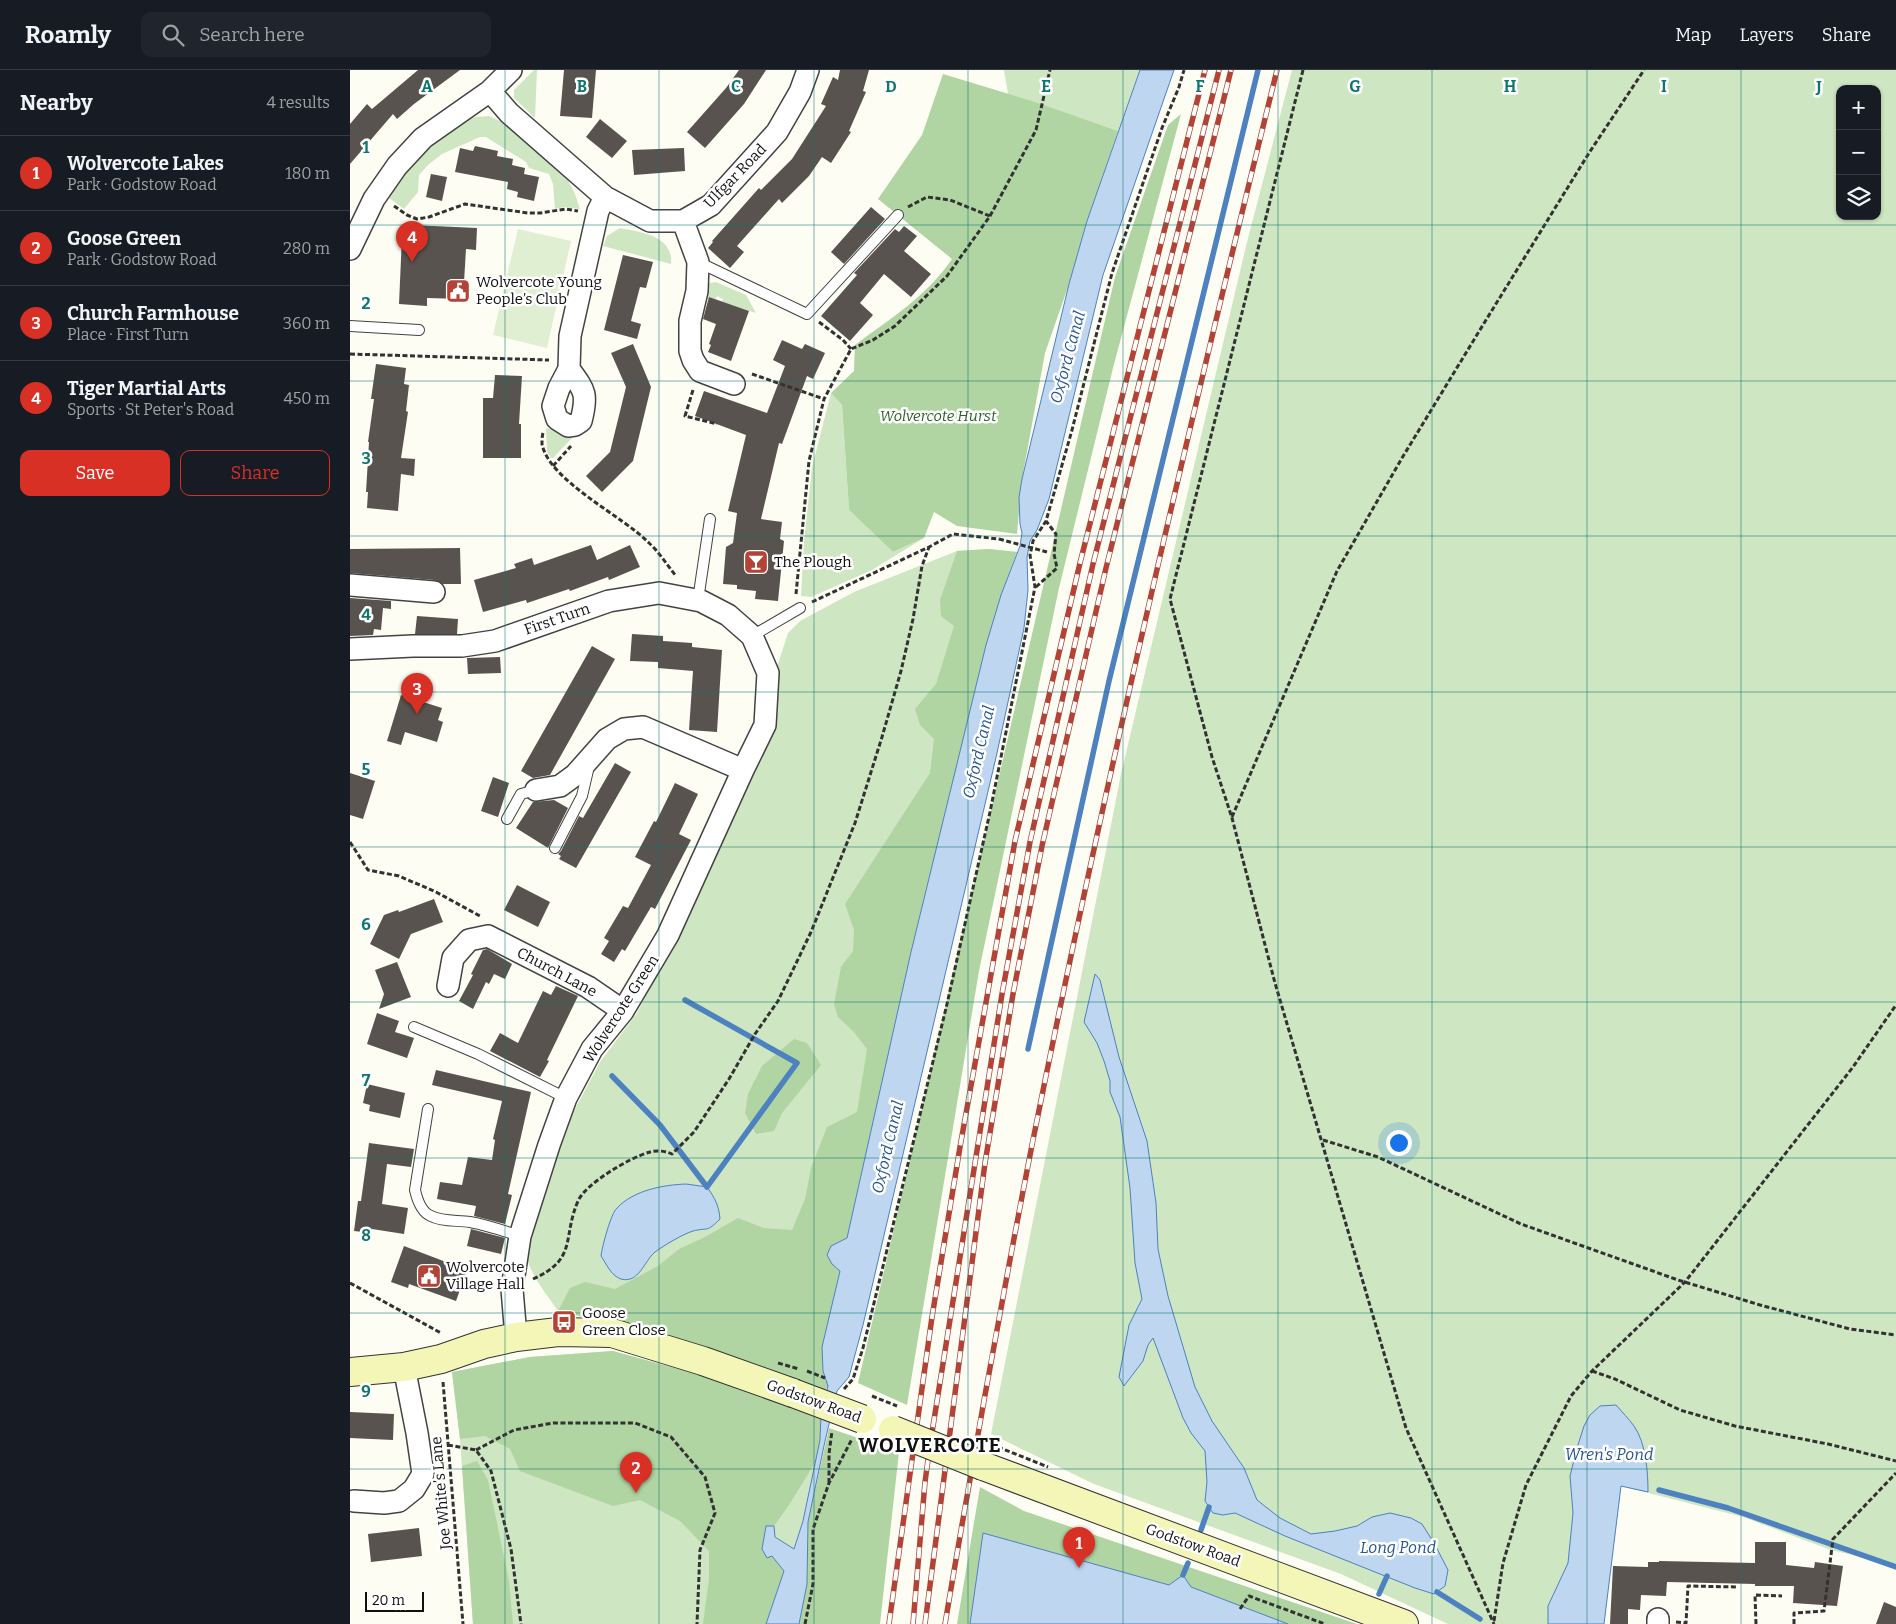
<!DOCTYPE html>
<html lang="en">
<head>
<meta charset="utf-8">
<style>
	:root { --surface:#171b24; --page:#20242c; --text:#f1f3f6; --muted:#9ea1a6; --line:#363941; --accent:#d93025 }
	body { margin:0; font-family:Bitter,serif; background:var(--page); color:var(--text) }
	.controls { position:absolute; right:15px; top:15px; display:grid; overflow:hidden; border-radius:10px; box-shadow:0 1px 4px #0004 }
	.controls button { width:45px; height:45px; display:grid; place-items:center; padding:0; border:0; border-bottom:1px solid var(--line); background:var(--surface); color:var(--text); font:25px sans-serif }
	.scale { position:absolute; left:15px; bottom:12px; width:59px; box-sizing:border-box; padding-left:5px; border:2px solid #101010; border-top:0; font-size:14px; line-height:18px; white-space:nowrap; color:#101010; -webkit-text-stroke:4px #fff; paint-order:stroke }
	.you { position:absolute; left:1048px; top:1072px; width:18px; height:18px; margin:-12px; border:4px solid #fff; border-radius:50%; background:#1a73e8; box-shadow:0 0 0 8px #1a73e833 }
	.badge { display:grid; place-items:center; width:32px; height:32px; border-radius:50%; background:var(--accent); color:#fff; font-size:16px; font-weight:700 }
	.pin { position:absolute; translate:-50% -41px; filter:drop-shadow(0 1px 2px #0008) }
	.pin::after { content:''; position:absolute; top:26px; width:18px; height:15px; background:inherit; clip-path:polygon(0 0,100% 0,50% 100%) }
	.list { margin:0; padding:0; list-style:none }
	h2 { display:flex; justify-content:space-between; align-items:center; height:65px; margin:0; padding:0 20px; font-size:21px }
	h2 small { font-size:16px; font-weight:400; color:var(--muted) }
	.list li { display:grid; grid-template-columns:32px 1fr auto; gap:15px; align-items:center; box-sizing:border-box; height:75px; padding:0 20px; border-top:1px solid var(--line) }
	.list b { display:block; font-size:19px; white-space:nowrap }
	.list p { margin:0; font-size:16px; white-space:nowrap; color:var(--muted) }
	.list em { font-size:16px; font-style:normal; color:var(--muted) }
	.actions { display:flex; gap:10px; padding:15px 20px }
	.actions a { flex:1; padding:11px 0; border:1px solid var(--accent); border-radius:10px; text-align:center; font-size:18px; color:var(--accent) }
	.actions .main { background:var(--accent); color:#fff }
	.icon { flex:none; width:28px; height:28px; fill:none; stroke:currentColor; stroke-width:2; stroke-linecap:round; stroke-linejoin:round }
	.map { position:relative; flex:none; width:1546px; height:1554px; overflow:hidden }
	header { display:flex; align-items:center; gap:30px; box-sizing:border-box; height:70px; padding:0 25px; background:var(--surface); border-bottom:1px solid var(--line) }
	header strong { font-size:24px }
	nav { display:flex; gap:28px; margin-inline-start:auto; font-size:18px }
	.search { width:350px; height:45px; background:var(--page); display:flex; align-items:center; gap:12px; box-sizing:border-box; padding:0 18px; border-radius:10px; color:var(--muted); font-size:19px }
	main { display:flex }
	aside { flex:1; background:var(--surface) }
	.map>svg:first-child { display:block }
</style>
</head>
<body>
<header>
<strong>Roamly</strong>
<div class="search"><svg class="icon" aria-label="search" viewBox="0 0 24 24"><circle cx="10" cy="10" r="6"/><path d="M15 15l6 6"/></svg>Search here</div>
<nav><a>Map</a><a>Layers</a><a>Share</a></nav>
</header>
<main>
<aside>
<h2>Nearby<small>4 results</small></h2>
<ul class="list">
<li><span class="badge">1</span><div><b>Wolvercote Lakes</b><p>Park · Godstow Road</p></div><em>180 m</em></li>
<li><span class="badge">2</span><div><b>Goose Green</b><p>Park · Godstow Road</p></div><em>280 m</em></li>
<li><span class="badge">3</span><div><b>Church Farmhouse</b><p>Place · First Turn</p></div><em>360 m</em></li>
<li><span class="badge">4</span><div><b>Tiger Martial Arts</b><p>Sports · St Peter's Road</p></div><em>450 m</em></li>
</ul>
<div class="actions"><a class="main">Save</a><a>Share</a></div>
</aside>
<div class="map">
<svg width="1546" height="1554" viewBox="0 0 1546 1554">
	<rect width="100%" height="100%" fill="#fefdf4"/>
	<path fill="#cee6c1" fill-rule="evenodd" d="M184 0H187L185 48 164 28V20Z
		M654 0H790L768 61 658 24Z
		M942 0H1546V1495L1481 1480 1393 1447 1271 1416 1254 1554H1098L991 1504 744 1414 641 1364 771 704 897 172ZM1490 19H1527V146H1490Z
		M139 46 152 52 217 108 225 124 230 139 214 137 205 139 203 114 199 104 179 98 176 92 136 67H130L92 84 78 95 69 105 68 122 54 139 39 128 52 106 69 87 107 54 125 47Z
		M270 158C291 162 324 166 321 194L253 176 257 166Z
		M366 212 396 225 406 243 372 232 373 229 367 226 366 229 359 227 358 229 353 228 359 213Z
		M481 323 492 335 499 440 543 482 574 468 522 500 461 527 451 526 454 472 462 397Z
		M198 358 217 366 219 365 222 368 203 388H201L197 382 196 359Z
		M639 479 667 482 662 493 611 680 561 882 473 1301 478 1316 471 1326 268 1255 208 1241C196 1223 180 1205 176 1184L209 1069 250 992 287 943 321 874 425 603 438 563 450 551 504 522 607 481Z
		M263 1281 470 1370 453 1451 444 1480 425 1467 416 1554H123L110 1369 102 1302 180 1287Z"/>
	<path fill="#b1d5a2" d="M593 4 685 32 768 61 737 151 719 214 695 283 672 409 667 464 607 456 584 442 574 468 543 482 499 440 492 335 481 323 504 301 505 275C541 248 576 227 602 189L528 129 572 65Z
		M831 44 763 298 709 518 629 901 557 1335 508 1313 765 207 818 55Z
		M639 479 667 482 651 525 636 575 561 882 497 1168 481 1176 482 1194 490 1201 472 1277 473 1301 478 1316 471 1326 268 1255 208 1241 220 1218 235 1212 265 1219 308 1196 329 1179 355 1167 388 1148 414 1158 442 1160 455 1129 461 1098 477 1057 507 1042 517 979 504 962 488 947 484 934 491 897 503 881 504 860 495 834 580 703 584 669 570 655 565 639 586 614 604 556 591 546 590 530 607 481Z
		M444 969 457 973 471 995 432 1043 424 1061 406 1064 395 1043 398 1024 412 996Z
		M263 1281 435 1328 471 1344 470 1370 466 1391 439 1435 424 1456H417L422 1486 434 1501 416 1554H353L359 1509V1481L330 1451 290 1430 263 1436 170 1401 160 1379 135 1366 110 1369 102 1302 180 1287Z
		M479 1358 549 1382 530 1554H449L457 1514 458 1452Z
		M127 1391 138 1410 159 1511 163 1554H123L112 1396Z
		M630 1417 674 1441 1007 1554H938L841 1517 819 1515 633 1463 620 1554H607Z"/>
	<path fill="#e0eed1" d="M168 159 221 171 197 278 143 265Z"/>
	<path fill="#bed6f0" stroke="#4d81bf" d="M790 0H824L753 205 699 429 687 460 680 471 677 487 678 520 674 558 647 683 513 1255 499 1307 487 1321 475 1371 458 1452 457 1514 449 1554H416L434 1501 422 1486 417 1488 412 1479 416 1456H424L425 1467 444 1479 453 1451 470 1370 471 1344 478 1316 473 1301 472 1277 490 1201 482 1194 477 1185 481 1176 497 1168 561 882 636 575 651 525 670 476 672 463 670 454 669 427 672 409 719 214 737 151Z
		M745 904 750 910 769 987 797 1071 806 1133 808 1179 818 1226 845 1317 862 1351 894 1398 907 1430 930 1448 961 1464 985 1461 1007 1456 1022 1447 1040 1443 1061 1448 1072 1454 1084 1473 1098 1500 1095 1516 1084 1524 1065 1518 935 1466 885 1443 873 1445 863 1443 855 1431 857 1412 855 1381 841 1363 833 1348 803 1268 798 1275 793 1291 774 1316 769 1307 779 1255 792 1229 785 1193 780 1118 770 1047 760 1022V1011L754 991 747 973 734 952Z
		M336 1114 357 1117C365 1128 369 1136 370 1149 356 1163 359 1157 343 1161 333 1164 313 1176 305 1182 294 1191 289 1214 271 1209 261 1206 256 1193 251 1186 252 1177 261 1143 267 1138 284 1120 313 1115 336 1114Z
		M1266 1335C1272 1342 1279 1349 1284 1356 1296 1373 1298 1402 1298 1422L1271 1416 1254 1554H1198V1536L1218 1493 1223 1443 1220 1406 1227 1378 1234 1356 1240 1345 1250 1336Z
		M633 1463 819 1515 833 1505 841 1517 938 1554H620Z"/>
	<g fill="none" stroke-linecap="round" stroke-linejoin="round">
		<path stroke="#4d81bf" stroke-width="5.5" d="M678 979 759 611 908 0
			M262 1006 310 1055 357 1117 447 993 335 930
			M1309 1420 1378 1438 1546 1497
			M851 1460 859 1437
			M833 1505 838 1493
			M1087 1522 1130 1549
			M1029 1524 1037 1506"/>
	</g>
	<path fill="#58534e" d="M68 0H110L64 34 47 49 43 44 0 94V54L17 34 22 39Z
		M214 0H246L242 48 210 46Z
		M389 0H416L394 34 355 78 337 62 376 18Z
		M490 0H519L513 21 516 22 499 61 501 62 481 93 472 87 459 106 432 133 429 129 387 176 394 182 380 198 358 178 363 172 362 171 409 118 411 120 442 89 476 36 471 34 483 7 488 10Z
		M250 49 277 71 262 88 236 67Z
		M125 76 148 81 147 86 163 89 162 95 175 98 174 104 189 107 184 131 167 127 168 122 157 119 158 112 105 102 110 78 123 81Z
		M334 78 335 101 284 105 282 80Z
		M81 104 97 107 92 131 76 127Z
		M521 137 535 149 494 194 481 182Z
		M62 155 127 158 126 180 116 179 113 229 77 228V236L49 234 52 166 62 167Z
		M554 156 567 166 554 181 581 204 561 227 534 204 510 233 523 245 500 271 471 246 507 205 504 203 545 159 549 162Z
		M273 185 303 192 296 218 290 217 281 251 291 254 287 269 254 260Z
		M359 227 399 241 381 291 358 282 361 275 359 274 366 254 353 249Z
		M432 270 452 279 455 274 475 283 463 309 457 306 432 374 429 373 411 449 432 452 430 469 434 471 428 531 405 529 406 521 387 519V515L373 514 376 477 383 473 387 443 378 441 396 365 345 346 354 321 417 343 435 296 423 290Z
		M283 274 301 317 283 391 252 422 236 406 260 382 276 317 261 283Z
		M26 294 56 298 54 314 59 315 56 341 58 342 51 388 65 389 64 406 51 404 48 441 17 438 18 422H16L19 372H18L24 329H21Z
		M145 305 172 306 169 354H171V388H133V328H143Z
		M241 475 247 490 280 475 290 497 259 510 258 507 220 521 219 519 177 533 176 530 133 542 124 510 166 498 164 494 182 488 184 495Z
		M110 478 111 514H93L85 510 0 503V479Z
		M0 528 41 531V539L33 538 31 560 24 559 23 565 0 566Z
		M67 546 108 549 107 564H65Z
		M282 564 313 566V571L342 573V577L372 580 367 662 339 660 343 601 308 598V592L280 591Z
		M242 576 265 589 200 705 183 708 171 701Z
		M150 587 151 603 118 604 117 588Z
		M51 625 92 638 88 650 93 652 87 672 55 662 51 675 37 671Z
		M265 693 281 702 226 798 209 789 211 786 208 784 211 781 229 746 233 748Z
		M0 703 25 711 13 749 0 745Z
		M143 707 159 713 148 747 131 741Z
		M325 713 348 724 329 764 341 770 305 839 301 837 275 881 272 879 264 892 251 884 259 871 254 868 273 836 278 838 301 795 285 787 304 751 306 752Z
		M204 730 218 738 198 778 166 758 183 732Z
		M167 815 200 832 188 857 154 840Z
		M84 829 93 852 61 864 49 889 20 874 34 845 48 840 49 842Z
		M137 879 162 894 155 909 144 904 139 914 136 912 123 939 109 931 123 905 121 904 133 880Z
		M47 892 61 927 29 939 34 924 25 900Z
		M206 916 228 926 197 990 199 991 190 1007 140 981 150 963 168 973 193 921 201 925Z
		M27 943 49 951 45 962 64 968 57 988 17 974Z
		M86 1000 181 1022 158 1124 162 1125 155 1154 124 1146 126 1136 87 1129 90 1112 112 1115 118 1087 142 1090 145 1070 143 1069 152 1031 82 1015Z
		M17 1014 55 1023 50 1048 19 1041 20 1035 13 1033Z
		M19 1073 64 1079 61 1097 37 1094 32 1134 58 1138 54 1164 22 1159 21 1163 4 1161 8 1131H11Z
		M121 1159 155 1168 151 1184 117 1176Z
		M54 1176 117 1200 106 1231 59 1214 58 1218 41 1212Z
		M0 1342 44 1344 43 1370 0 1368Z
		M69 1458 72 1486 21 1492 18 1464Z
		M1405 1472H1436V1495L1464 1498 1465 1492 1493 1496 1487 1536 1443 1533 1444 1516H1405V1514L1317 1512 1316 1526 1291 1525 1290 1540 1278 1539V1554H1260L1263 1496 1298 1497V1492H1309V1491L1405 1493Z
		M1534 1532 1546 1537V1554H1526Z"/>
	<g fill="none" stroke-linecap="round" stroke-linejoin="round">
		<defs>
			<path id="lane" d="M348 192 457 244 548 145
				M0 256 69 260
				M348 530 360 449
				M402 566 450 538
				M157 749 171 724 186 720
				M205 778 232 726 239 696
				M64 957 128 984 216 1028
				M78 1039 65 1120C67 1129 71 1142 81 1146 92 1152 108 1150 120 1152 137 1155 154 1161 170 1166"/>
			<path id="street" d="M140 21 159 43 255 127 300 151H333L361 135 427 62 450 22 458 0
				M333 151 348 192 347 221 340 251V281L343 290 350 301 384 314
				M0 179 24 129 47 96 73 68 140 21 161 0
				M219 299C235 321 238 324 231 351L225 355 218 356 207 349 203 336 209 318 219 299 220 266 248 141 255 127
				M0 515 84 522
				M0 579 63 576H112L145 571 259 531 309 523 351 531 378 545 402 566 418 603 415 655 393 700 318 865 273 941 242 979 216 1028 199 1075 170 1166 162 1219 166 1267
				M186 720 210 716 225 705 257 669 274 659 293 657 393 700
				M98 916 103 888 119 870 138 866 238 917 273 941
				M4 1431 34 1433 49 1431 64 1419 73 1404 67 1363 54 1297
				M1308 1554V1549"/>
			<path id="secondary" d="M0 1302 54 1297 91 1289 134 1274 166 1267 208 1262 262 1263 353 1291 443 1323
				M633 1396 1054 1554"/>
		</defs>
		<use href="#lane" stroke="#434343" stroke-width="12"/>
		<use href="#street" stroke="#434343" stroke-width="24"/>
		<use href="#secondary" stroke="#323232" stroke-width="30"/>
		<path stroke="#323232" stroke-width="3" stroke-dasharray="5 2.5" stroke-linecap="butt" d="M953 0 820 529 862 687 882 748 925 913 1056 1358 1144 1554
			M44 136 57 145 67 149 79 147 115 134 178 143H190L216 139 228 141
			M558 137 577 127 600 130 640 146
			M469 252 493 270 501 279
			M0 284 199 290
			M402 304 474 329
			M343 320 335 346 367 354
			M193 363C192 366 192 371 192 374 199 411 273 446 299 473 309 482 317 495 326 506
			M203 396 221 376
			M686 517 707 498 704 484 706 464 696 451
			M446 524 459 391 474 329 501 279 523 270 545 256 597 206 640 146 686 60 700 0
			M462 532 579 477 603 464 649 469
			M882 747 987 501 1052 388 1136 250 1239 83 1294 0
			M0 772 18 800 49 806 86 822 130 846
			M973 1070 1028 1087 1171 1154 1328 1210 1410 1235 1500 1259 1546 1265
			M183 1209C228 1189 212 1168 228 1131 236 1113 281 1087 300 1082 306 1080 316 1081 322 1084L344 1062 379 1009 405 964 428 931 461 862 505 753 532 667 551 601 563 549 572 496 579 477
			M0 1213 91 1263
			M1242 1301 1265 1309 1330 1340 1385 1356 1478 1374 1546 1391
			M93 1312 113 1554
			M494 1319 503 1309 513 1278 597 934 640 742 685 517 680 485 683 471 696 451 722 360 762 203 812 58 829 17 834 0
			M98 1375 126 1380 141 1401 161 1479 171 1554
			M126 1380 164 1360 203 1353H285L321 1367 355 1407 365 1443 350 1480 347 1554
			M479 1413V1384L482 1361
			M890 1539 899 1526 975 1554
			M1144 1551 1153 1493 1176 1415 1221 1326 1242 1301 1335 1212 1503 997 1546 935
			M1326 1552 1336 1553 1338 1516 1388 1517
			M455 1554 463 1514V1459L479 1413 502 1369
			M1406 1554 1405 1525 1432 1526
			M1444 1554V1543L1474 1541 1483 1469 1546 1403"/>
		<use href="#lane" stroke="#fff" stroke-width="10"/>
		<use href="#street" stroke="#fff" stroke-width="21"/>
		<use href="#secondary" stroke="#f4f6b7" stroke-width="28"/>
		<defs>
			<path id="rail" d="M539 1554 582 1247 610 1077 665 771 730 493 855 0
				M563 1554 575 1412 580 1375 652 924 680 772 743 494 869 0
				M575 1554 635 1093 663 924 692 776 756 498 881 0
				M595 1554C622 1394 651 1234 682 1075 754 715 839 357 927 0"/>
		</defs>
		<use href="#rail" stroke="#b24336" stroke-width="5.5"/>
		<use href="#rail" stroke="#fff" stroke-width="4" stroke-dasharray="11" stroke-linecap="butt"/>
		<defs>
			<path id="secondary-bridge" d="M443 1323 512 1349
				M543 1360 633 1396"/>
		</defs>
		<use href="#secondary-bridge" stroke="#323232" stroke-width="30" stroke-linecap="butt"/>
		<path stroke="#323232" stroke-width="3" stroke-dasharray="5 2.5" stroke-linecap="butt" d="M649 469 697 482
			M428 1293 449 1299
			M457 1301 475 1308
			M522 1326 547 1336
			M648 1377 698 1397"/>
		<use href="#secondary-bridge" stroke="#f4f6b7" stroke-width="28"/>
	</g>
	<path fill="none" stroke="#0f766e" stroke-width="1" stroke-opacity="0.55" d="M155 0V1554M309 0V1554M464 0V1554M618 0V1554M773 0V1554M928 0V1554M1082 0V1554M1237 0V1554M1391 0V1554M0 155H1546M0 311H1546M0 466H1546M0 622H1546M0 777H1546M0 932H1546M0 1088H1546M0 1243H1546M0 1399H1546"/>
	<defs>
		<symbol id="civic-square" viewBox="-11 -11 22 22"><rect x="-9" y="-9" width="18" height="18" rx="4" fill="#b24336" stroke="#fff"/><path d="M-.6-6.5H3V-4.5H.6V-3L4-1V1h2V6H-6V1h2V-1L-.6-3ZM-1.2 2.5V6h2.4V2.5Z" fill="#fff"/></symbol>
		<symbol id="bar-square" viewBox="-11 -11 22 22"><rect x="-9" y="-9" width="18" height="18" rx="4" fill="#b24336" stroke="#fff"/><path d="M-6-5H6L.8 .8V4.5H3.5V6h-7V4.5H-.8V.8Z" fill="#fff"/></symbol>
		<symbol id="bus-square" viewBox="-11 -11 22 22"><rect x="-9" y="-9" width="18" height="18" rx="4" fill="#b24336" stroke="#fff"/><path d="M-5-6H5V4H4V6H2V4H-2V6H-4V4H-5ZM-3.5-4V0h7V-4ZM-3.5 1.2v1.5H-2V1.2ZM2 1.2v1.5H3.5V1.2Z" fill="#fff"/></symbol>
	</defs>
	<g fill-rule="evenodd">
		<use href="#civic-square" x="94" y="207" width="28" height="28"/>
		<use href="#bar-square" x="392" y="478" width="28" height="28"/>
		<use href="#civic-square" x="65" y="1192" width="28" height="28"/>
		<use href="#bus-square" x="200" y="1238" width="28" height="28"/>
	</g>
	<g text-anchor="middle" stroke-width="5" stroke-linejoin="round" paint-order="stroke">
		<g font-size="15" fill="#101010" stroke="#fff">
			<text transform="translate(385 106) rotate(-46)" y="5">Ulfgar Road</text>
			<text transform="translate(207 549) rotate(-19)" y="5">First Turn</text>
			<text transform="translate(207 902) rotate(28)" y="5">Church Lane</text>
			<text transform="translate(271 939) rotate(-57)" y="5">Wolvercote Green</text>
			<text transform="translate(464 1331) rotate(20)" y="5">Godstow Road</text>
			<text transform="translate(91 1423) rotate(-95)" y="5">Joe White’s Lane</text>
			<text transform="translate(843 1475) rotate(20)" y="5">Godstow Road</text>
		</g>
		<g font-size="15" fill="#101010" stroke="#fff" text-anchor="start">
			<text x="126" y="217">Wolvercote Young<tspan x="126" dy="17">People’s Club</tspan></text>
			<text x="424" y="497">The Plough</text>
			<text x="96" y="1202">Wolvercote<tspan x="96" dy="17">Village Hall</tspan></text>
			<text x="232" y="1248">Goose<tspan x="232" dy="17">Green Close</tspan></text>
		</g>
		<g font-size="15" font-style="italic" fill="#2a6227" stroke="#fff">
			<text x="588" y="351">Wolvercote Hurst</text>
		</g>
		<g font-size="16" font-style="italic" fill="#265495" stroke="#fff">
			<text transform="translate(717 287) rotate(-75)" y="6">Oxford Canal</text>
			<text transform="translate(628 682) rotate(-77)" y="6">Oxford Canal</text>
			<text transform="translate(537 1077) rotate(-77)" y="6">Oxford Canal</text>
			<text x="1259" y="1390">Wren's Pond</text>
			<text x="1048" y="1483">Long Pond</text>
		</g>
		<g font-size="20" font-weight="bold" letter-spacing="1" fill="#101010" stroke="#fff">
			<text x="580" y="1382">WOLVERCOTE</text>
		</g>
	</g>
	<g font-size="16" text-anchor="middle" font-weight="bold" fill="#0f766e" stroke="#fff" stroke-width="5" stroke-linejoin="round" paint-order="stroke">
		<text x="77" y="22">A</text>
		<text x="232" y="22">B</text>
		<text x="386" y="22">C</text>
		<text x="541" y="22">D</text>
		<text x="696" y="22">E</text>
		<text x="850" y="22">F</text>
		<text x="1005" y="22">G</text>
		<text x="1160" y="22">H</text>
		<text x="1314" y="22">I</text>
		<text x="1469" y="22">J</text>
		<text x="16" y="83">1</text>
		<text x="16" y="239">2</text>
		<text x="16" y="394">3</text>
		<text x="16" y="550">4</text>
		<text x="16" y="705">5</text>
		<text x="16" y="860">6</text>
		<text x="16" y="1016">7</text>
		<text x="16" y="1171">8</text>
		<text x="16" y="1327">9</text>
	</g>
</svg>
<div class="controls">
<button>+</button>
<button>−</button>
<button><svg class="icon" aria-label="layers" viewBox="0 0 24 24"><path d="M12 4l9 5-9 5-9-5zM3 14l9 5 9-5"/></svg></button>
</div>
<div class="scale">20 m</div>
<div class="you"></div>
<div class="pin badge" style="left:729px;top:1498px">1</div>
<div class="pin badge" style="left:286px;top:1423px">2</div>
<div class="pin badge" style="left:67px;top:644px">3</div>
<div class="pin badge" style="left:62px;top:192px">4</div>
</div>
</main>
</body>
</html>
